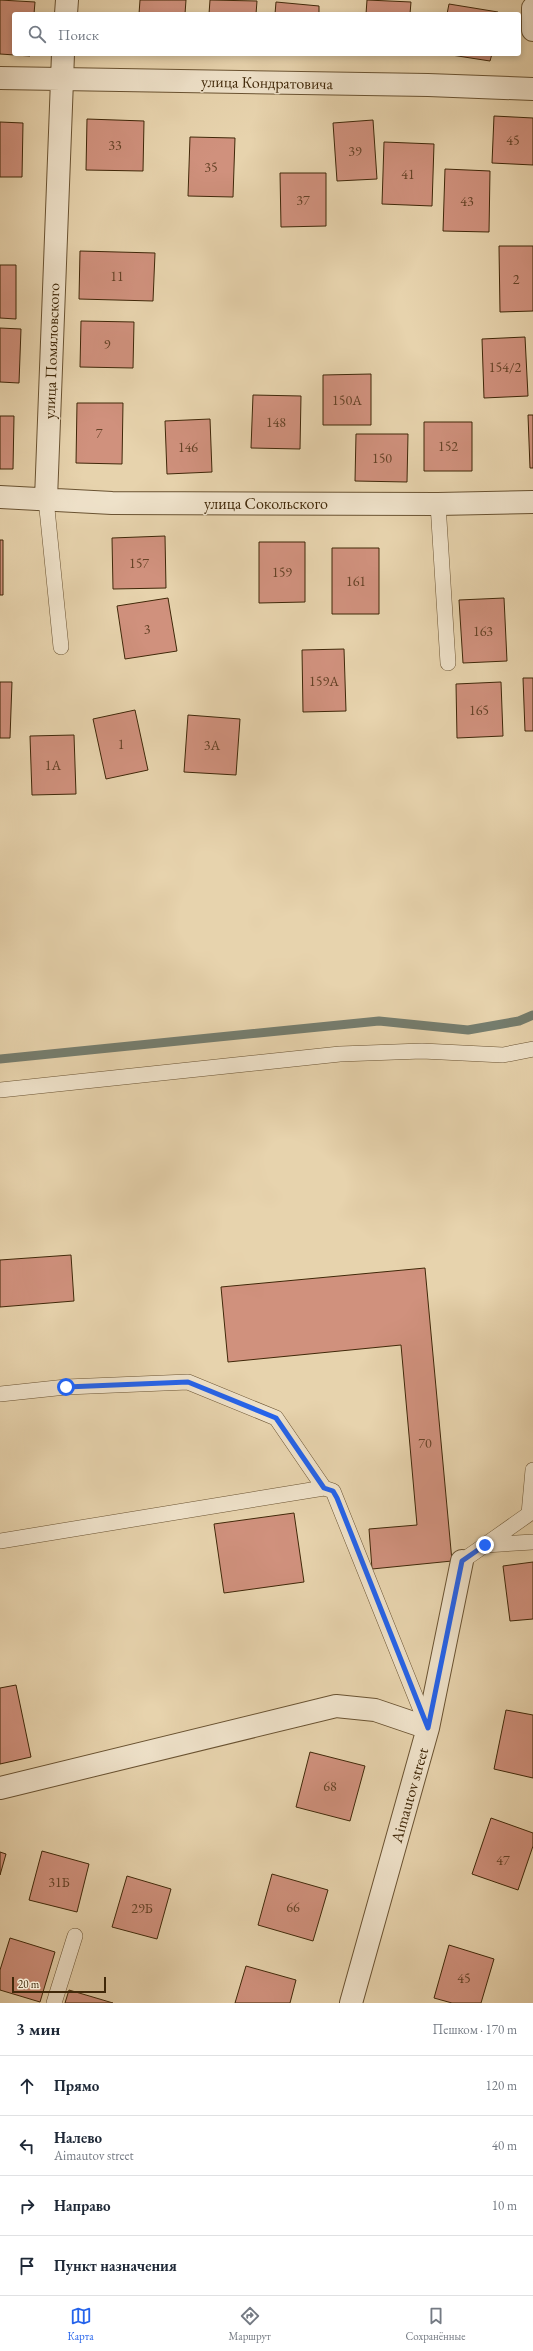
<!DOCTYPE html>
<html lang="ru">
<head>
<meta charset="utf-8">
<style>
	:root { --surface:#fff; --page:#f6f6f7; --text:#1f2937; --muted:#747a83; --line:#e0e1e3; --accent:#2563eb }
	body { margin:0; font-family:"EB Garamond",serif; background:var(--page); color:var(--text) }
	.scale { position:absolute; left:12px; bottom:10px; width:94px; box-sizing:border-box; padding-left:4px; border:2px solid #402809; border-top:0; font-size:11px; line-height:14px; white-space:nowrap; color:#402809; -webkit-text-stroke:3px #efe2ca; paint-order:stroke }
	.stop { position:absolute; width:12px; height:12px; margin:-9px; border:3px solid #2563eb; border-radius:50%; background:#fff }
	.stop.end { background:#2563eb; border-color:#fff; box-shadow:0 1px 4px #0008 }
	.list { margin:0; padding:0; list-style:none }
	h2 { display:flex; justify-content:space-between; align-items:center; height:52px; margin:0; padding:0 16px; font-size:17px }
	h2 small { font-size:13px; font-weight:400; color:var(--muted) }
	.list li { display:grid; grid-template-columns:26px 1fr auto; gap:12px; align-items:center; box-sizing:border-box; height:60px; padding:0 16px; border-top:1px solid var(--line) }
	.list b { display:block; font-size:15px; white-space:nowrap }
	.list p { margin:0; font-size:13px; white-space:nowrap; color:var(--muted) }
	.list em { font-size:13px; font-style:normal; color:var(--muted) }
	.icon { flex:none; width:22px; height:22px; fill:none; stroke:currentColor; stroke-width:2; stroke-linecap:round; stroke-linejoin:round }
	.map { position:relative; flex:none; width:533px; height:2003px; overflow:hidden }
	.search { position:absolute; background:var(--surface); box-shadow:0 2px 6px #0003; left:12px; right:12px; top:12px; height:44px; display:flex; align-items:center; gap:10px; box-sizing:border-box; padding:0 14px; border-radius:4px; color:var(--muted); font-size:15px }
	.sheet { height:292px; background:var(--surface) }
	nav { display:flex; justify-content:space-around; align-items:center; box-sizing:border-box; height:56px; border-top:1px solid var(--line); background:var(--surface); font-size:11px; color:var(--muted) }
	nav a { display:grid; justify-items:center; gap:2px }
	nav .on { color:var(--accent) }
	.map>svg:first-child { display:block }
</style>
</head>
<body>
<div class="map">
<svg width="533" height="2003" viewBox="0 0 533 2003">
	<rect width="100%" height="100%" fill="#e7d3ad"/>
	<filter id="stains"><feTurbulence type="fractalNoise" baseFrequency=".005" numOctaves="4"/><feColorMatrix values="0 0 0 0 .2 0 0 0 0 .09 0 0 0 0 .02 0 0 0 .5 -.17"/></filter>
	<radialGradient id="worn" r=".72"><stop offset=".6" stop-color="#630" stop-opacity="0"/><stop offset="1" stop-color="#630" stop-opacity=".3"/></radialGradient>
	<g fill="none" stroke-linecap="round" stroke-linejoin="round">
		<path stroke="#757d6e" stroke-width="9" d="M0 1059 379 1021 468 1030 519 1021 533 1015"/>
	</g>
	<path fill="#d0917d" stroke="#402809" d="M0 0 35 2 34 14H14V54H30V56L0 54Z
		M140 0H186L185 14H139Z
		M210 0 257 1 256 14H209Z
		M367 0 411 2 410 14H366Z
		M276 2 319 6V14H275Z
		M449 4 498 12V14H447Z
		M445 54H492L490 61Z
		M494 116 533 118V165L492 163Z
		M87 119 144 121 143 171 86 170Z
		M373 120 377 179 337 181 333 123Z
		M0 122 23 123 22 177H0Z
		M190 137 235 138 233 197 188 196Z
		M384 142 434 144 432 206 382 204Z
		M445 169 490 171 489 232 443 231Z
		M280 173H326V226L281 227Z
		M499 246H533V311L500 312Z
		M80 251 155 253 153 301 79 299Z
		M0 265H16V319L0 318Z
		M81 321 134 322 133 368 80 367Z
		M0 328 21 329 19 383 0 382Z
		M525 337 528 396 484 398 482 339Z
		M371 374V425H323V375Z
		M253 395 301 396 300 449 251 448Z
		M77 403H123L122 464 76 463Z
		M528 415H533V468H530Z
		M0 416H14L13 469H0Z
		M210 419 212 472 167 474 165 421Z
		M424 422H472V471H424Z
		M356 434H408L407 482 355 481Z
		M165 536 166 588 113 589 112 538Z
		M0 540H3V595H0Z
		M259 542H305V602L259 603Z
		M332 548H379V614H332Z
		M168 598 177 651 125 659 117 606Z
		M504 598 507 661 463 663 459 600Z
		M344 649 346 711 303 712 302 650Z
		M523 678H533V731H525Z
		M0 682H12L10 738H0Z
		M501 682 503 736 457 738 456 684Z
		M135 710 148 770 106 779 93 719Z
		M188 715 240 719 236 775 184 772Z
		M74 735 76 794 32 795 30 736Z
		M71 1255 74 1301 0 1307V1260Z
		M425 1268 452 1561 372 1569 369 1529 417 1525 401 1345 228 1362 221 1287Z
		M294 1513 304 1582 224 1593 214 1524Z
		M533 1562V1619L510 1621 503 1566Z
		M16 1685 31 1757 0 1764V1688Z
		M506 1710 533 1715V1778L494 1769Z
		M310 1752 365 1766 350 1821 296 1807Z
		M491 1818 533 1833V1846L518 1890 472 1874Z
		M42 1851 89 1864 77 1912 29 1900Z
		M0 1852 6 1854 0 1875Z
		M272 1874 328 1890 313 1941 258 1925Z
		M127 1876 171 1889 157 1939 112 1927Z
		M10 1938 55 1952 40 2002 0 1990V1970Z
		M449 1945 494 1959 481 2003H452L434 1998Z
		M246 1966 296 1980 290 2003H235Z
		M69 1990 113 2003H65Z"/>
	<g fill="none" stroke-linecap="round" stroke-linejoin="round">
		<defs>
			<path id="lane" d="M46 499 61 647
				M438 504 448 663
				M0 1090 340 1054 422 1051 503 1055 533 1049
				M0 1394 66 1387 188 1382 276 1418 324 1488
				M0 1541 324 1488 333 1491 428 1728
				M485 1545 529 1514 533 1470
				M462 1561 485 1545 533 1542
				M54 2003 75 1936"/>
			<path id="street" d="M533 8V30
				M66 14 67 0
				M0 78 428 85 533 89
				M0 497 112 503 438 504 533 502
				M46 499 63 54
				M0 1788 336 1706 375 1710 428 1728
				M351 2003 428 1728 462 1561"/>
		</defs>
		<use href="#lane" stroke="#6a5332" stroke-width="16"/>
		<use href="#street" stroke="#6a5332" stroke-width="24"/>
		<use href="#lane" stroke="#efe2ca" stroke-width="15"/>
		<use href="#street" stroke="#efe2ca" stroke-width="22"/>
	</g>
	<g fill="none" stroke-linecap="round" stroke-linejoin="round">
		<path stroke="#2563eb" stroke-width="5" d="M66 1387 188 1382 276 1418 324 1488 333 1491 337 1498 428 1728 462 1561 485 1545"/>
	</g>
	<g text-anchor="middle" stroke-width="3" stroke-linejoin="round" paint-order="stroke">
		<g font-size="14" fill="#644226">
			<text x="513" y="145">45</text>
			<text x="115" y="150">33</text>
			<text x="355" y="156">39</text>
			<text x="211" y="172">35</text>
			<text x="408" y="179">41</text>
			<text x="303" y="205">37</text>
			<text x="467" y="206">43</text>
			<text x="117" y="281">11</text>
			<text x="516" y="284">2</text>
			<text x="107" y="349">9</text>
			<text x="505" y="372">154/2</text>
			<text x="347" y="405">150А</text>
			<text x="276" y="427">148</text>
			<text x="99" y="438">7</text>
			<text x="448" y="451">152</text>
			<text x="188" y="452">146</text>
			<text x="382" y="463">150</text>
			<text x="139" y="568">157</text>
			<text x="282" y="577">159</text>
			<text x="356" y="586">161</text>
			<text x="147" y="634">3</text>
			<text x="483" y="636">163</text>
			<text x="324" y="686">159А</text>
			<text x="479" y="715">165</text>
			<text x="121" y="749">1</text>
			<text x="212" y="750">3А</text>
			<text x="53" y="770">1А</text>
			<text x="425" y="1448">70</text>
			<text x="330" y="1791">68</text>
			<text x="503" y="1865">47</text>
			<text x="59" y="1887">31Б</text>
			<text x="293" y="1912">66</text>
			<text x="142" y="1913">29Б</text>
			<text x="464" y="1983">45</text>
		</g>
		<g font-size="16" fill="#402809" stroke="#efe2ca">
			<text transform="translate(267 82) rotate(1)" y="6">улица Кондратовича</text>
			<text transform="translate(51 351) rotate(-88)" y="6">улица Помяловского</text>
			<text x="266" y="509">улица Сокольского</text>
			<text transform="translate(409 1795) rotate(-74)" y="6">Aimautov street</text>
		</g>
	</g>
	<rect width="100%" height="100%" filter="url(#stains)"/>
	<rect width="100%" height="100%" fill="url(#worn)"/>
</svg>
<div class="scale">20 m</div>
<div class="stop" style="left:66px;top:1387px"></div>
<div class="stop end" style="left:485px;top:1545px"></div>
<div class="search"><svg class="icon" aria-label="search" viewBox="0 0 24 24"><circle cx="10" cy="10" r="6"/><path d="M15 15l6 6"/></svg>Поиск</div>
</div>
<section class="sheet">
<h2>3 мин<small>Пешком · 170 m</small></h2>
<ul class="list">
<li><svg class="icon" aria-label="ahead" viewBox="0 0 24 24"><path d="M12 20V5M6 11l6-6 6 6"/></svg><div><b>Прямо</b></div><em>120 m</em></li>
<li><svg class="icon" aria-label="left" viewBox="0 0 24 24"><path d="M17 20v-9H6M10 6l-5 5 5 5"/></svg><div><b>Налево</b><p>Aimautov street</p></div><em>40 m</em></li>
<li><svg class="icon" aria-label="right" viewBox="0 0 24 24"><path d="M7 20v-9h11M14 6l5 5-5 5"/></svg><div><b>Направо</b></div><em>10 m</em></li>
<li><svg class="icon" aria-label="arrive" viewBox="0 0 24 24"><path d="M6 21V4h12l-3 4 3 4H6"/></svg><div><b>Пункт назначения</b></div></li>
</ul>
</section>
<nav>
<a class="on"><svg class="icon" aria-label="map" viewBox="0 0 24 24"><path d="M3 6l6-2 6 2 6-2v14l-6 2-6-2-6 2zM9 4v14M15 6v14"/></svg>Карта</a>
<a><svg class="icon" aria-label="directions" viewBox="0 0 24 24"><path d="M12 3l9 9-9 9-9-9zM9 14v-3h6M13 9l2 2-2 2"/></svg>Маршрут</a>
<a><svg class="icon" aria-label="saved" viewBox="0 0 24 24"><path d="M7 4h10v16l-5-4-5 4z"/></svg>Сохранённые</a>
</nav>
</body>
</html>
